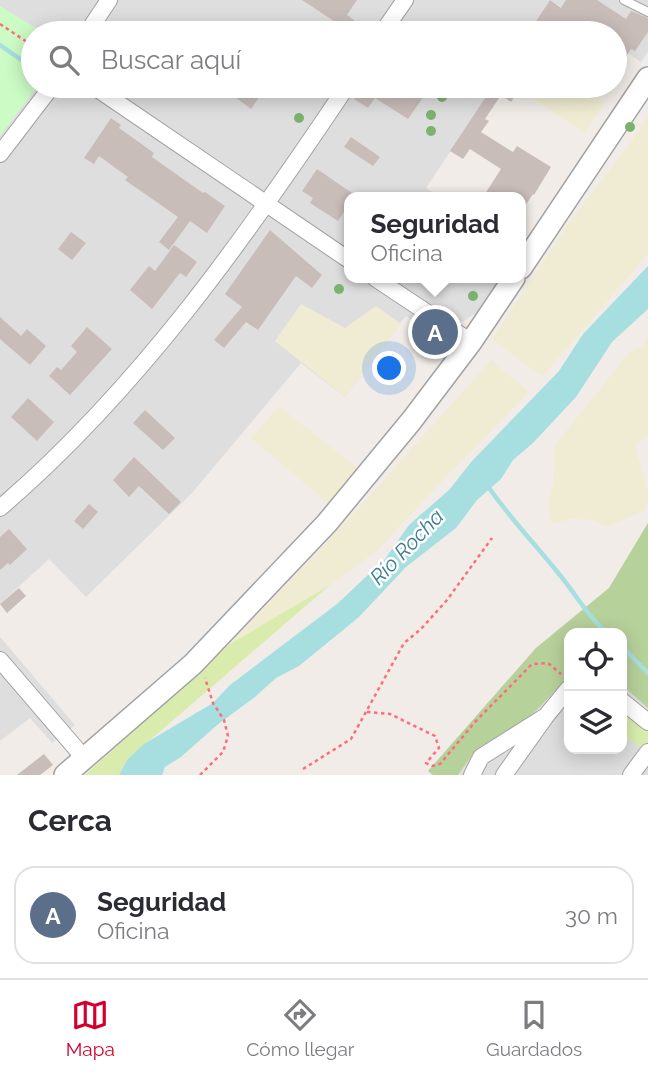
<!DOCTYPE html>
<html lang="es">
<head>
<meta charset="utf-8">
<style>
	:root { --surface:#fff; --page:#f2f2f3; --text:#2b2b33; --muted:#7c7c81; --line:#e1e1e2; --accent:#d2002e }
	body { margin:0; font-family:Raleway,sans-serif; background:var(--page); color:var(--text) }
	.controls { position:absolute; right:21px; bottom:21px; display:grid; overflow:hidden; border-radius:14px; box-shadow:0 4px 18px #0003 }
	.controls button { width:63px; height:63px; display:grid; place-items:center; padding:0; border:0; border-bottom:2px solid var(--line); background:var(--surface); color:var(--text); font:35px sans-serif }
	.you { position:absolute; left:390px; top:369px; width:24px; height:24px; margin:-18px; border:5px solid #fff; border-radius:50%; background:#1a73e8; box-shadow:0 0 0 10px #1a73e833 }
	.badge { display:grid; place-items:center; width:46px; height:46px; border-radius:50%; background:var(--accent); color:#fff; font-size:23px; font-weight:700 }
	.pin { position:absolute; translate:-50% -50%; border:4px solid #fff; box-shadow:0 2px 7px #0006 }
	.popup { position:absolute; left:344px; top:192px; width:182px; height:91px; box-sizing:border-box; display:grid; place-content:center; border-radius:14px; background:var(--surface); filter:drop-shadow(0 2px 5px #0005); font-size:23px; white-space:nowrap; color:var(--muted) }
	.popup b { font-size:26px; color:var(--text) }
	.popup::after { content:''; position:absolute; left:50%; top:100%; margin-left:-14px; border:14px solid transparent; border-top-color:var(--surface) }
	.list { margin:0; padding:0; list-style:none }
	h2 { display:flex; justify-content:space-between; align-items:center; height:91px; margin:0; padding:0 28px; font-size:30px }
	h2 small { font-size:23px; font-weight:400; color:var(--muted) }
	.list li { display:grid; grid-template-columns:46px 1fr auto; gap:21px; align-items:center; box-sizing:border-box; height:98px; margin:0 14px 14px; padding:0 14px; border:2px solid var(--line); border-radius:21px }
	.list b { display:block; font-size:26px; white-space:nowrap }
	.list p { margin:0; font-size:23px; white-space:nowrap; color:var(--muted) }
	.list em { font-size:23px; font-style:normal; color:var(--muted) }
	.icon { flex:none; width:38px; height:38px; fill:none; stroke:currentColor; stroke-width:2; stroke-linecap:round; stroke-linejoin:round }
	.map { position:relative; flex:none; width:648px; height:775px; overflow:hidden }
	.search { position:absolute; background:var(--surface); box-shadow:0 4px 18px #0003; left:21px; right:21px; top:21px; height:77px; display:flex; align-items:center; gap:18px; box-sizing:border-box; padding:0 24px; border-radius:38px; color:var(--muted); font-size:26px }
	.sheet { height:203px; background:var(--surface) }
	nav { display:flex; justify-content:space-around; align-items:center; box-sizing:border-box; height:98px; border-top:2px solid var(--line); background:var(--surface); font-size:19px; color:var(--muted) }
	nav a { display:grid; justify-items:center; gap:4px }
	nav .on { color:var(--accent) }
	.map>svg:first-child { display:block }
</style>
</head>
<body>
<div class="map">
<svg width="648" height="775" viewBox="0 0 648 775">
	<rect width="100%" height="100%" fill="#f1ece7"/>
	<path fill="#dfdede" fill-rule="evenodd" d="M0 0H648V52L641 62 615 44V33H599L550 0 528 33H33V86H494L426 188 439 197H349V278H500L476 313 462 322 451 314 435 337 406 316 345 397 301 363 192 493 86 597 49 559 0 604Z
		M648 523V775H433L428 771 536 648 609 588ZM569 633H622V749H569Z
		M0 637 75 725 52 743 30 718 0 741Z"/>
	<path fill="#f0ecd3" d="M514 86H579L605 102 585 133Z
		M648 116V254L542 377 492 339 568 224 628 146Z
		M301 304 345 328 376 306 401 324 345 397 275 341Z
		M648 337V434L635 446 648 490V502L644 511 606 527 594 520 573 519 552 523 548 507 553 484 555 445 628 354 643 345Z
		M491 360 529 392 443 480 377 551 330 585 230 644 346 522Z
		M279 406 360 470 329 504 251 438Z"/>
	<path fill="#daecad" d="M330 585 127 760 119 775H85L230 644Z
		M622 706 648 726V744L643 750 622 734Z"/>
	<path fill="#b7d19b" d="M648 523V708L622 685V633H569V676L533 714 473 754 458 775H433L428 771 536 648 609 588Z"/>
	<path fill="#ccfbc5" d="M0 6 44 33H33V86H38L0 136Z"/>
	<path fill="#a7dfe0" d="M648 266V309L612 342 576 397 533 443 513 460 501 479 477 500 456 528 406 567 359 617 299 666 276 678 255 697 217 725 181 757 165 767 162 775H119L127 760 144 744 213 703 230 685 337 604 385 559 409 525 449 490 472 461 559 371 583 334Z"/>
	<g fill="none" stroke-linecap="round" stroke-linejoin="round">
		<path stroke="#a7dfe0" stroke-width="4.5" d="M0 45 33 68
			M487 485C509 517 535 544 559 574 576 594 587 616 607 633
			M622 647 648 673"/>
	</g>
	<path fill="#c9bdba" d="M302 0H357L347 15 372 33H352Z
		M550 0 561 8 566 0H597L626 19 631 11 648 18V32L635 51 631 49 615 73V33H528Z
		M239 86H267L251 109 232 95Z
		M357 86H431L408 119 375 98 368 108 354 99 361 88Z
		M487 86H521L511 102 501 95 485 119 489 121 481 132 513 152 517 146 551 167 534 195 533 194 521 212V197H483L501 169 470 149 463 159 450 151 491 89Z
		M111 118 121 125 119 128 154 153 152 157 203 193 205 192 225 206 207 233 190 221 169 250 159 242 178 217 125 180 128 177 99 156 94 164 84 158Z
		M351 137 380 157 373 166 344 147Z
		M317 169 355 195 349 197V204L338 221 310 203 313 198 302 191Z
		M270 230 322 275 312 288 296 276 258 330 246 322 224 348 214 340 242 307 225 294Z
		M71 232 86 243 72 260 58 249Z
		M174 245 197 262 186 277 180 273 152 309 130 290 149 266 155 271Z
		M0 317 21 336 27 329 46 346 30 365 0 339Z
		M87 327 112 349 70 395 49 376 57 367 61 370 77 352 71 346Z
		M28 398 54 422 37 441 11 417Z
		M145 410 175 438 163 450 133 423Z
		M134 457 181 502 169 514 139 486 129 497 113 480Z
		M89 504 98 512 83 529 74 521Z
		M9 529 27 549 10 565 8 563 0 570V537Z
		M19 588 26 596 7 613 0 604Z
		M44 754 53 765 40 775H17Z"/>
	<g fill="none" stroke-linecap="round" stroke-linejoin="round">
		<defs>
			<path id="service" d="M624 0 648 12"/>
			<path id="minor" d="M87 33 109 0
				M382 33 405 0
				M93 86 349 260
				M0 154 52 86
				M375 278 471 342
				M0 508C139 389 246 237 347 86
				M0 660 85 759
				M622 701 648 722
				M546 716 569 688
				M472 775 481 757 546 716 504 775
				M631 775 648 752"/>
			<path id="tertiary" d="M521 268 648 78
				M65 775 193 664 327 523 412 420 471 342 514 278"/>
		</defs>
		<use href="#service" stroke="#a2a2a2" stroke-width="10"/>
		<use href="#minor" stroke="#a2a2a2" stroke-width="18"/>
		<use href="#tertiary" stroke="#a2a2a2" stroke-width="24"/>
		<path stroke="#fd6d7d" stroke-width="2.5" stroke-dasharray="3.5 3.5" stroke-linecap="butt" d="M0 24 33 46
			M367 712 390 714 435 736 439 748 426 763 432 766 440 764 475 722 532 664 548 663 561 674
			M303 769 351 739 404 643 421 629 447 600 492 538
			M200 775 223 752 228 736 224 720 213 703 205 678"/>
		<use href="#service" stroke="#fff" stroke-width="8"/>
		<use href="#minor" stroke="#fff" stroke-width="16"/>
		<use href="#tertiary" stroke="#fff" stroke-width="21"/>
	</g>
	<g fill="#7bb36d">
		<circle cx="442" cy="97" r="5"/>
		<circle cx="431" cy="115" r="5"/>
		<circle cx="299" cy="118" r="5"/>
		<circle cx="630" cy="127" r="5"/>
		<circle cx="431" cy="131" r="5"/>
		<circle cx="339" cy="289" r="5"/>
		<circle cx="473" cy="296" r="5"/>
	</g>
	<g text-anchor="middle" stroke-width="5" stroke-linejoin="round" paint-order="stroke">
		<g font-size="21" font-style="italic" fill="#3f7b93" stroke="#fff">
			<text transform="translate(407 547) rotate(-46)" y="7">Río Rocha</text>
		</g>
	</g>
</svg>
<div class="controls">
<button><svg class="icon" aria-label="locate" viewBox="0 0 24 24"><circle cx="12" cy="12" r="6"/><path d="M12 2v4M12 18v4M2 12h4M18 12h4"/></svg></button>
<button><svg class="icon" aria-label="layers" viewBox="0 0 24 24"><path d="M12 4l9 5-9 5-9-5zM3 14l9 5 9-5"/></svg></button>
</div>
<div class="you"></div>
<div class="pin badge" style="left:435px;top:332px;background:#5c6f8a">A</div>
<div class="popup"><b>Seguridad</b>Oficina</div>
<div class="search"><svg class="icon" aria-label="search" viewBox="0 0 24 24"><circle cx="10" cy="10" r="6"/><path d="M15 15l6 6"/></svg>Buscar aquí</div>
</div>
<section class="sheet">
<h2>Cerca<small></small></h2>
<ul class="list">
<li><span class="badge" style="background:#5c6f8a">A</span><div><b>Seguridad</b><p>Oficina</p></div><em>30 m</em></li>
</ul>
</section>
<nav>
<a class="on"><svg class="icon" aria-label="map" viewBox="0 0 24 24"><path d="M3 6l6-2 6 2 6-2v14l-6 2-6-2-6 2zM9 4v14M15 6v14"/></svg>Mapa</a>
<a><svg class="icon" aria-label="directions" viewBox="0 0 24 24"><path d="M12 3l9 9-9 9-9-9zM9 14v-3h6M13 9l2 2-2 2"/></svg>Cómo llegar</a>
<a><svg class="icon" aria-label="saved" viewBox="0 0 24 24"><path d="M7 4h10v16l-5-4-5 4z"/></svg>Guardados</a>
</nav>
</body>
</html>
